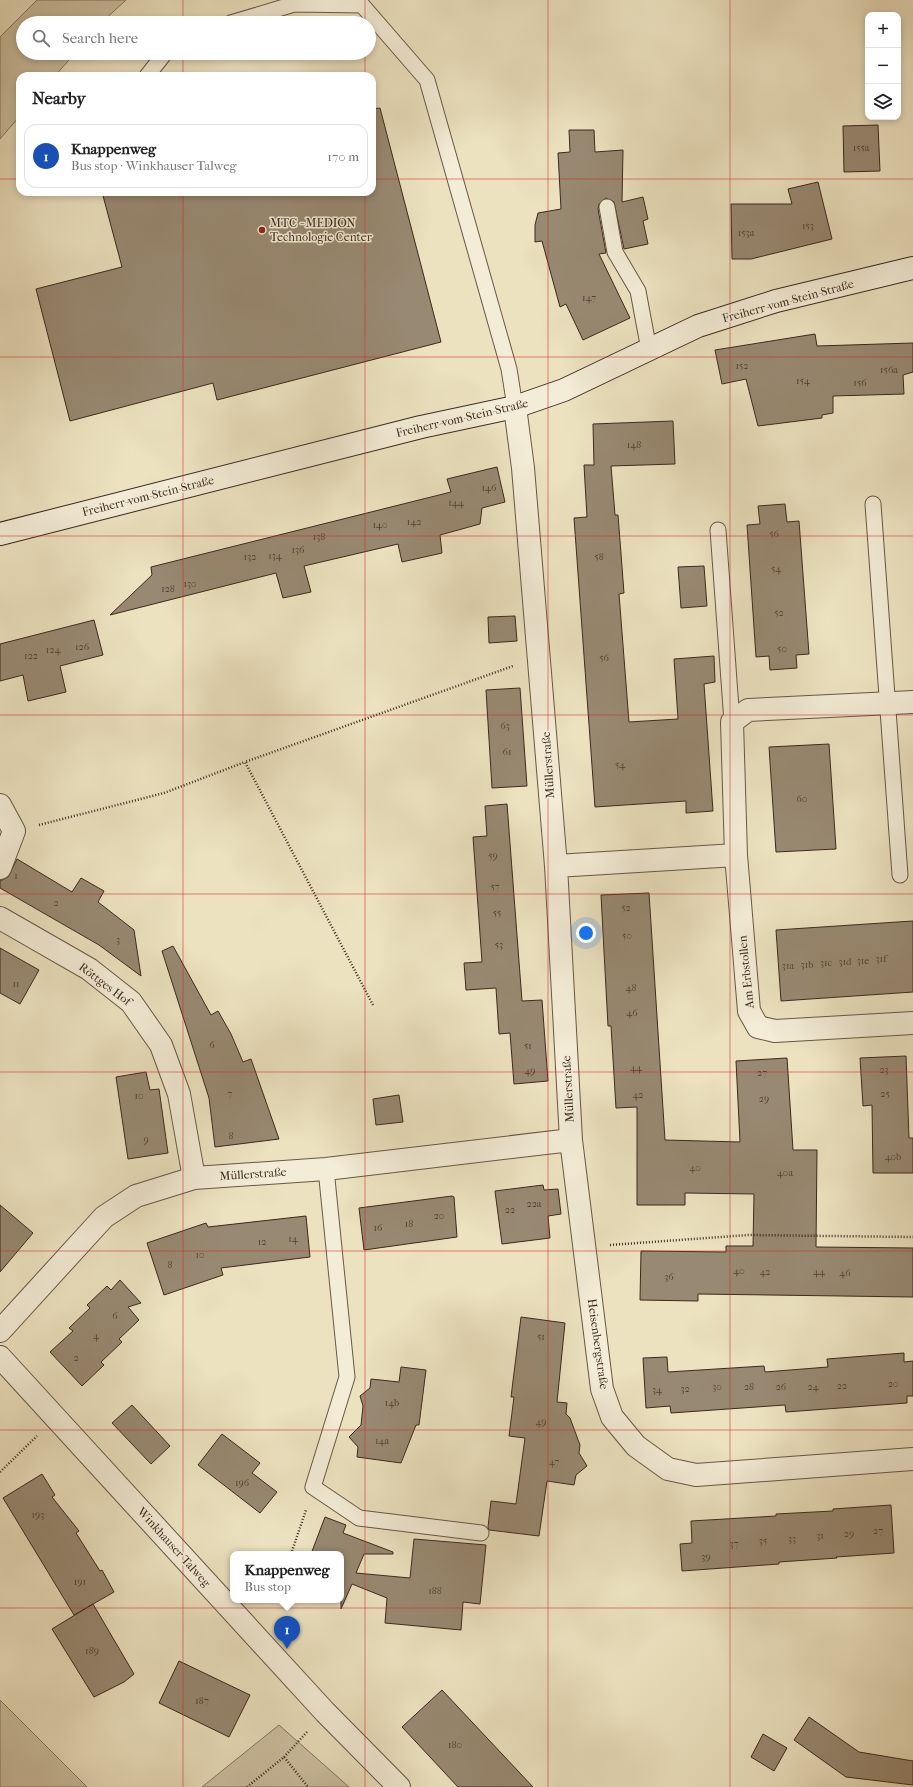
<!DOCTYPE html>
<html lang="en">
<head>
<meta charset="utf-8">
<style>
	:root { --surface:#fff; --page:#f2f2f2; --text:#202124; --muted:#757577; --line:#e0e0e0; --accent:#ea580c }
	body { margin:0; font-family:"IM FELL French Canon",serif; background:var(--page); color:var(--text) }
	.controls { position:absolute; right:12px; top:12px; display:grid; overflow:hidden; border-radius:8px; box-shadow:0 2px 6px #0003 }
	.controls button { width:36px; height:36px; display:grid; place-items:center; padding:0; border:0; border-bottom:1px solid var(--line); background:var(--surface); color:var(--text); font:20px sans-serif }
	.you { position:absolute; left:586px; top:933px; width:14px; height:14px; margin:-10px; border:3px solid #fff; border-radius:50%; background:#1a73e8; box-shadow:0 0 0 6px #1a73e833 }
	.badge { display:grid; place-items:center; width:26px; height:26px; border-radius:50%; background:var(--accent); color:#fff; font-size:13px; font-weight:700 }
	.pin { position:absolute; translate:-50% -33px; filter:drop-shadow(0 1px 2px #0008) }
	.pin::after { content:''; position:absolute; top:21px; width:14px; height:12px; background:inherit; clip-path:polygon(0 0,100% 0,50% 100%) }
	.popup { position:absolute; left:230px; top:1551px; width:114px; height:52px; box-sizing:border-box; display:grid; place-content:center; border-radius:8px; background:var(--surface); filter:drop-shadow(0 1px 3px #0005); font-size:13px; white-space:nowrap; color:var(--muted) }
	.popup b { font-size:15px; color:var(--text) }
	.popup::after { content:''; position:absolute; left:50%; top:100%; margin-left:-8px; border:8px solid transparent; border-top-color:var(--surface) }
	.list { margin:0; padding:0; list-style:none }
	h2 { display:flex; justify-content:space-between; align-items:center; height:52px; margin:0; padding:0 16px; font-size:17px }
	h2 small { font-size:13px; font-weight:400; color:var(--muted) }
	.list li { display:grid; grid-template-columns:26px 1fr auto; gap:12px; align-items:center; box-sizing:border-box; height:64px; margin:0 8px 8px; padding:0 8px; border:1px solid var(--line); border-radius:12px }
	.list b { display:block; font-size:15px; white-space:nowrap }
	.list p { margin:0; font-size:13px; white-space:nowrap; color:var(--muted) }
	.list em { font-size:13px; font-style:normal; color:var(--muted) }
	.icon { flex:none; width:22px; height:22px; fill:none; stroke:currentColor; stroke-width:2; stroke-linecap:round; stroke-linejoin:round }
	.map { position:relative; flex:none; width:913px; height:1787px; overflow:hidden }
	.search { position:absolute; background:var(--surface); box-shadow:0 2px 6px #0003; left:16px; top:16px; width:360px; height:44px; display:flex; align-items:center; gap:10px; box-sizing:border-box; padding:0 14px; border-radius:22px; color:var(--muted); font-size:15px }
	.panel { position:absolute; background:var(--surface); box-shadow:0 2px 6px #0003; left:16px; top:72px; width:360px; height:124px; border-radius:12px }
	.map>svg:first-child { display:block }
</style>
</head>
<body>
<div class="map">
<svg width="913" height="1787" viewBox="0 0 913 1787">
	<rect width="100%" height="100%" fill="#ece2c0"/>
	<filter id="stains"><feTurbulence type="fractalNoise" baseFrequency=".005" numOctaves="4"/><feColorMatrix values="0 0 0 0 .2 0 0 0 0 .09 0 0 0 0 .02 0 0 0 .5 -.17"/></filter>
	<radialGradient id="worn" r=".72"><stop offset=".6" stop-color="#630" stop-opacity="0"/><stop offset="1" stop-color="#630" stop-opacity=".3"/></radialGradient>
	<path fill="#cec2a4" stroke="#867561" d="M37 0H126L101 23H23V53H75L55 76H20V116L0 139V37Z
		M0 1700 87 1787H0Z
		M279 1725 349 1787H202Z"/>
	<path fill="#988972" stroke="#3d281e" d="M380 108 441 342 217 400 213 383 70 421 36 289 122 267 102 192H372V109Z
		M878 125 880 171 844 172 843 126Z
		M569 130H594L595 152 623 150 622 202 643 197 648 219 643 221 648 244 624 249 614 202 606 198 599 204 598 209 606 253 599 254 630 318 583 340 566 304 560 307 542 241 535 242V225L538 213 561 209 558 153 570 152Z
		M818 182 832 239 751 259H732L731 204H792L788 189Z
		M815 334 817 346 913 343V372L903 375 904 394 833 396V413L822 415V418L758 426 746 379 722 384 715 350Z
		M673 421 675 464 611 466 615 515H618L624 593 619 594 629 722 678 719 674 659 714 656 715 682 704 684 713 811 686 813V801L595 807 574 518 587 517 584 465H594L593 424Z
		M497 467 505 502 482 508 480 524 440 535 442 553 402 562 398 544 304 566 311 592 283 598 276 573 110 615 152 575 151 567 451 492 447 479Z
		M785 504 787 522 799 521 809 654 796 655 797 668 770 670 769 656 756 657 747 525 760 524 758 506Z
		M704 566 707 606 681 608 678 567Z
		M515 616 517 641 489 643 488 617Z
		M94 620 103 655 60 666 66 692 28 701 23 675 0 681V644Z
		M520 688 527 786 492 788 486 690Z
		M829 744 836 849 776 852 769 747Z
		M507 804 522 1001 542 1000 548 1081 514 1084 510 1033 499 1034 496 988 466 990 464 963 482 962 473 837 487 836 485 806Z
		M17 859 72 892 81 878 104 891 98 902 134 930 141 976 99 945 0 888V881L8 877Z
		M649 893 665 1140 740 1142 736 1061 787 1058 793 1150H817L816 1247 913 1248V1297L698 1294V1301L640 1300 641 1251 726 1252V1246H753L754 1194 685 1193V1205H637V1107L616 1108 611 1026H608L601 895Z
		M913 921V992L781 1001 776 930Z
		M173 946 211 1015 218 1011 231 1034 243 1062 251 1059 279 1139 215 1147 209 1098 162 951Z
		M0 948 39 970 20 1004 0 993Z
		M906 1056 909 1138H913V1173H873L872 1105 863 1106 860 1058Z
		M146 1072 150 1090 159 1089 168 1153 128 1159 116 1077Z
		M399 1095 403 1122 376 1125 373 1099Z
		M543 1185 544 1190 558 1189 561 1214 548 1216 550 1238 502 1244 495 1191Z
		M452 1196 454 1197 457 1237 364 1250 359 1208Z
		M0 1205 33 1233 0 1272Z
		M306 1216 310 1257 221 1268 223 1275 164 1295 147 1243 206 1223 208 1227Z
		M120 1280 141 1303 128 1307 139 1320 119 1339 122 1342 101 1362 104 1365 82 1386 50 1352 73 1331 69 1328 90 1308 87 1305 107 1286 111 1290Z
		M521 1317 565 1323 557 1402 567 1403 566 1414 570 1418 580 1445 579 1453 587 1466 576 1475 574 1485 547 1481 539 1536 489 1530 488 1527 491 1501 516 1504 525 1438 509 1436 514 1397H511Z
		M904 1353V1362L913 1361V1396H907V1403L786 1412 785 1405 671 1413 670 1406 646 1408 643 1358 667 1357 668 1372 764 1366 765 1372 828 1367 827 1359Z
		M401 1367 426 1370 419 1425H416L401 1463 357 1457 358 1447 349 1437 361 1425 363 1406 360 1396 370 1388 371 1379 399 1382Z
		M132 1405 170 1446 151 1464 112 1423Z
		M222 1434 260 1463 252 1473 277 1492 260 1513 198 1465Z
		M42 1474 55 1495 52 1497 79 1531 76 1533 100 1571 102 1570 114 1592 74 1615 3 1498Z
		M891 1505 894 1553 836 1557 837 1558 779 1562V1564L682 1571 680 1544 692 1543 691 1521 776 1516V1514L833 1511V1509Z
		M325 1517 346 1525 343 1533 393 1552V1554H364L356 1573 410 1578 414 1539 486 1545 480 1604 463 1602 461 1630 385 1623 387 1598 352 1584 341 1609V1554H311Z
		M93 1604 134 1674 124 1682 94 1697 52 1629Z
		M179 1661 250 1695 229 1737 159 1703Z
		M442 1690 533 1787H458L402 1727Z
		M809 1717 859 1752 913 1761V1785L846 1777 794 1740Z
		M763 1734 787 1748 774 1771 751 1757Z"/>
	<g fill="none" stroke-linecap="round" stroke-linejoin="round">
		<defs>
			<path id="lane" d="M231 23 294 4 362 5 427 80 509 369 515 407
				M147 76 165 53
				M607 207 615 252 638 291 649 350
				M873 504 900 875
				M718 530 732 722
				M326 1169 347 1377 313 1487 359 1518 481 1533"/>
			<path id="street" d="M913 702 748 710 732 722 736 855 749 1011 758 1027 775 1031 913 1023
				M0 805 14 831 0 868
				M556 866 736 855
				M0 918 89 969 131 1002 161 1045 179 1094 194 1178
				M571 1140 602 1389 612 1417 636 1446 668 1469 696 1475 913 1459
				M0 1331 104 1217 136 1196 194 1178 326 1169 571 1140 556 866 523 468 515 407
				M0 1357 325 1712 399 1787"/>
			<path id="secondary" d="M0 534 421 427 515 407 564 390 698 326 776 301 913 268"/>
		</defs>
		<use href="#lane" stroke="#695646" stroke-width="17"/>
		<use href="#street" stroke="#695646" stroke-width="24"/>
		<use href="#secondary" stroke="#3d281e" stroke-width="24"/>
		<path stroke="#3d281e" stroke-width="2.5" stroke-dasharray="1 2" stroke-linecap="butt" d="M39 825 164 793 245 762
			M373 1005 245 762 513 666
			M610 1245 748 1235 913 1237
			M0 1472 37 1436
			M291 1554 306 1510
			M284 1757 307 1732
			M247 1787 284 1757 308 1787"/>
		<use href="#lane" stroke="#f3ecd6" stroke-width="15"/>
		<use href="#street" stroke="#f3ecd6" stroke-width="22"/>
		<use href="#secondary" stroke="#f3ecd6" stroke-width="22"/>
	</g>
	<path fill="none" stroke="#d62828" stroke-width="1" stroke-opacity="0.55" d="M183 0V23M365 0V23M548 0V1787M730 0V1787M183 53V76M365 53V76M0 179H20M372 179H913M183 192V1787M365 192V1787M0 357H913M0 536H913M0 715H913M0 894H913M0 1072H913M0 1251H913M0 1430H913M0 1608H913"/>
	<circle fill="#8f2418" stroke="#f3ecd6" stroke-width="1.5" cx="262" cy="230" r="4"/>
	<g text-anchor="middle" stroke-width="3" stroke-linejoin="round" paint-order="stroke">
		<g font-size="10" fill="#544033">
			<text x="861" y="151">155a</text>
			<text x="808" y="229">153</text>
			<text x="746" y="236">153a</text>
			<text x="589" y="301">147</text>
			<text x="742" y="369">152</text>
			<text x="889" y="373">156a</text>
			<text x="803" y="384">154</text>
			<text x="860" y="386">156</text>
			<text x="634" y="448">148</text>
			<text x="489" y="491">146</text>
			<text x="456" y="506">144</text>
			<text x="414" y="525">142</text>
			<text x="380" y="528">140</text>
			<text x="774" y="537">56</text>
			<text x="319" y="540">138</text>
			<text x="298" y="553">136</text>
			<text x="275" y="559">134</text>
			<text x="250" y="560">132</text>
			<text x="599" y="560">58</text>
			<text x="776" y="572">54</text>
			<text x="190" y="587">130</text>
			<text x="168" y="592">128</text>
			<text x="779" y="616">52</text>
			<text x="82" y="650">126</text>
			<text x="782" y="652">50</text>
			<text x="53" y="653">124</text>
			<text x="31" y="659">122</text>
			<text x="604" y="661">56</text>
			<text x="505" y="729">63</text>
			<text x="507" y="755">61</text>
			<text x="620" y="768">54</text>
			<text x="802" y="802">60</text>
			<text x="493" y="859">59</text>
			<text x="16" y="879">1</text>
			<text x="495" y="890">57</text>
			<text x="56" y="906">2</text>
			<text x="626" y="911">52</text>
			<text x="497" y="916">55</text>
			<text x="627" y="939">50</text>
			<text x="118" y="943">3</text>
			<text x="499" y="948">53</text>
			<text x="881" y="962">31f</text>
			<text x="863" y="964">31e</text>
			<text x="845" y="965">31d</text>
			<text x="826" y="966">31c</text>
			<text x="807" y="968">31b</text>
			<text x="788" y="969">31a</text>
			<text x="16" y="987">11</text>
			<text x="631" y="991">48</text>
			<text x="632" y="1016">46</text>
			<text x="212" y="1048">6</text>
			<text x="528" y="1049">51</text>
			<text x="636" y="1071">44</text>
			<text x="884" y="1073">23</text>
			<text x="530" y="1074">49</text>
			<text x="762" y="1076">27</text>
			<text x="230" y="1097">7</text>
			<text x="885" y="1097">25</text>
			<text x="638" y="1098">42</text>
			<text x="139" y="1099">10</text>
			<text x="764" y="1102">29</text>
			<text x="231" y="1139">8</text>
			<text x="146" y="1143">9</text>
			<text x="893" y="1160">40b</text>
			<text x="695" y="1171">40</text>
			<text x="785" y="1176">40a</text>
			<text x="534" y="1207">22a</text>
			<text x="510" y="1213">22</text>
			<text x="439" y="1219">20</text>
			<text x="409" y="1227">18</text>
			<text x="378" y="1231">16</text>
			<text x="293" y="1242">14</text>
			<text x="262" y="1245">12</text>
			<text x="200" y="1258">10</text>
			<text x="170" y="1268">8</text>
			<text x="739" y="1274">40</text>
			<text x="765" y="1275">42</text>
			<text x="819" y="1275">44</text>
			<text x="845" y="1276">46</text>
			<text x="669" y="1280">36</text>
			<text x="115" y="1319">6</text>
			<text x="96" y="1339">4</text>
			<text x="541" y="1340">51</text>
			<text x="76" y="1361">2</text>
			<text x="893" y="1387">20</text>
			<text x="842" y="1389">22</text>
			<text x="717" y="1390">30</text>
			<text x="749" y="1390">28</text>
			<text x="781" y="1390">26</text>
			<text x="813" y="1390">24</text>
			<text x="685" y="1392">32</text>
			<text x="657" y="1393">34</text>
			<text x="392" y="1406">14b</text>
			<text x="541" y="1425">49</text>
			<text x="382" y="1444">14a</text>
			<text x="554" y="1465">47</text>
			<text x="242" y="1486">196</text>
			<text x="38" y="1518">193</text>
			<text x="878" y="1534">27</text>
			<text x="849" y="1537">29</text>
			<text x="820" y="1539">31</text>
			<text x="792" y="1542">33</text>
			<text x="763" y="1544">35</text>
			<text x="734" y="1547">37</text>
			<text x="706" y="1560">39</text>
			<text x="80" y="1585">191</text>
			<text x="435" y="1594">188</text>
			<text x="92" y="1654">189</text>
			<text x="202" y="1704">187</text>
			<text x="455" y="1748">180</text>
		</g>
		<g font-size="12" fill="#3d281e" stroke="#f3ecd6" text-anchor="start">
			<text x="270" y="227">MTC - MEDION<tspan x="270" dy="14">Technologie Center</tspan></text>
		</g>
		<g font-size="12" fill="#3d281e" stroke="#f3ecd6">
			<text transform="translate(788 301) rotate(-15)" y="4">Freiherr-vom-Stein-Straße</text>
			<text transform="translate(462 418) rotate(-13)" y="4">Freiherr-vom-Stein-Straße</text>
			<text transform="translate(148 496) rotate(-14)" y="4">Freiherr-vom-Stein-Straße</text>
			<text transform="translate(548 765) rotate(-94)" y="4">Müllerstraße</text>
			<text transform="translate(746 972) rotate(-96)" y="4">Am Erbstollen</text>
			<text transform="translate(105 984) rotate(37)" y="4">Röttges Hof</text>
			<text transform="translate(568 1089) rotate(-93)" y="4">Müllerstraße</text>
			<text transform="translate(253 1174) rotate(-4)" y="4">Müllerstraße</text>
			<text transform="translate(598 1344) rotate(82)" y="4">Heisenbergstraße</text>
			<text transform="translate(174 1547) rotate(48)" y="4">Winkhauser Talweg</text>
		</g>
	</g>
	<rect width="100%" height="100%" filter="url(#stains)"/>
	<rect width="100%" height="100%" fill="url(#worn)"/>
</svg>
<div class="controls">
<button>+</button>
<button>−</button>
<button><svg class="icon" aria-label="layers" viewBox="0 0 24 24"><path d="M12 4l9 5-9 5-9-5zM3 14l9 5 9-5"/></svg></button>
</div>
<div class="you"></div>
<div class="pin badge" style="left:287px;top:1649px;background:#1a4fb4">1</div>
<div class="popup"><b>Knappenweg</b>Bus stop</div>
<div class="search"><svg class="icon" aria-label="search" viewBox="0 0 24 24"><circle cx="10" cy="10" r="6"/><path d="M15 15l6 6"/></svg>Search here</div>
<section class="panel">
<h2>Nearby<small></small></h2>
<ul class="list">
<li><span class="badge" style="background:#1a4fb4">1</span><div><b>Knappenweg</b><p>Bus stop · Winkhauser Talweg</p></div><em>170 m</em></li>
</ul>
</section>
</div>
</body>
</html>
